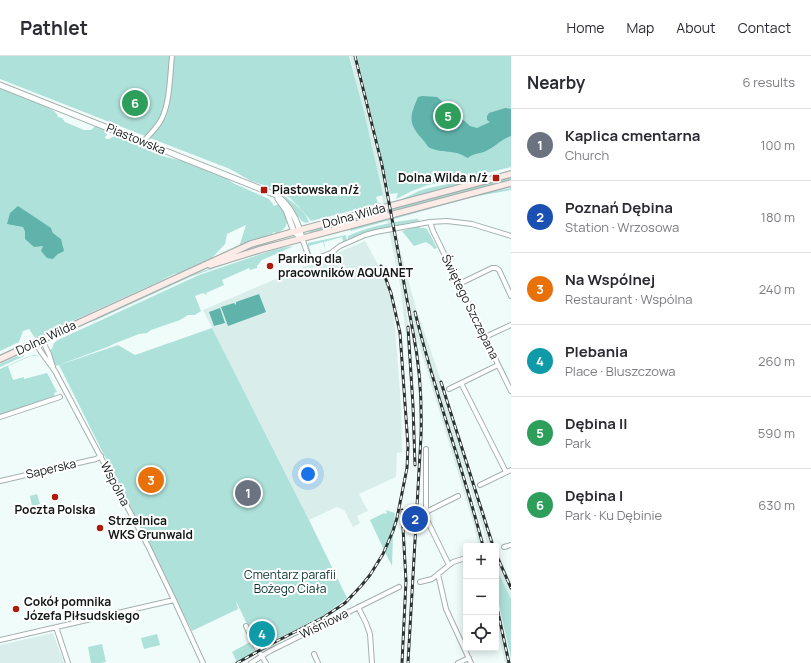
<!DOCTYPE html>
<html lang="en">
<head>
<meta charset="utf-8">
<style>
	:root { --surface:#fff; --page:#f2f2f3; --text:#2b2b33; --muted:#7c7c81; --line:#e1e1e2; --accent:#ac1c0d }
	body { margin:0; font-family:Manrope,sans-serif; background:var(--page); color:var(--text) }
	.controls { position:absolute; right:12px; bottom:12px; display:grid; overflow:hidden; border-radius:4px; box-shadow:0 2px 10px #0003 }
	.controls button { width:36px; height:36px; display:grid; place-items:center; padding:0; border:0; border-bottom:1px solid var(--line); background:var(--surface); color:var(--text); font:20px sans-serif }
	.you { position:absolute; left:308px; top:418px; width:14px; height:14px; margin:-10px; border:3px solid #fff; border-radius:50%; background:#1a73e8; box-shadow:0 0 0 6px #1a73e833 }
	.badge { display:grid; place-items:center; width:26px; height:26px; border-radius:50%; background:var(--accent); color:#fff; font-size:13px; font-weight:700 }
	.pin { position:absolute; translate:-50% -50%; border:2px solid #fff; box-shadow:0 1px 4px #0006 }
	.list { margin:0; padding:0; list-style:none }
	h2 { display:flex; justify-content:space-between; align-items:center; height:52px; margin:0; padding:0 16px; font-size:17px }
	h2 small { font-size:13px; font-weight:400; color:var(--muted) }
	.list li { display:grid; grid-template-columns:26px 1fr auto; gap:12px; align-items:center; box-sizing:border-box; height:72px; padding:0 16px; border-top:1px solid var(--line) }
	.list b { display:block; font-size:15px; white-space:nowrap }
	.list p { margin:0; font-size:13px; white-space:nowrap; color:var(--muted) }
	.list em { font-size:13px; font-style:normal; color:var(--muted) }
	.icon { flex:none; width:22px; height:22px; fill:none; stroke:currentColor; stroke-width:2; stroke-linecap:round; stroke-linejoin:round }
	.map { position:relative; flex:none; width:511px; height:607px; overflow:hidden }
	header { display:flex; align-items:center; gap:24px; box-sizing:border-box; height:56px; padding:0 20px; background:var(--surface); border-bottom:1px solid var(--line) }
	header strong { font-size:19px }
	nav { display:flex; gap:22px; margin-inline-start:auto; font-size:14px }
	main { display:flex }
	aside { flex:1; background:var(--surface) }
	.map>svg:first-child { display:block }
</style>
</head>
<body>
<header>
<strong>Pathlet</strong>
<nav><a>Home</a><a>Map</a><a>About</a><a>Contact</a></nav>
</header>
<main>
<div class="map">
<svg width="511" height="607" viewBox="0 0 511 607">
	<rect width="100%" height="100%" fill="#effcfa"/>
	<path fill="#d9eeeb" d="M350 0H357L380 95 397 178 398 183H397L416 252 447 342 495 490H488L464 412 460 402 485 490H479L472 463 417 282 422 325 423 344 422 388H420L421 353 418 310 413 282 403 227 409 274 413 321 416 388H413L412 350 407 288 400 229 373 96Z
		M365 185 375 203 384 220 388 230 393 249 396 284 401 349 402 396 397 397 396 421 359 438 368 455 357 460 360 467 353 471 344 454 337 451 309 464 203 254Z
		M496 492 511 527V543L496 512Z
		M496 539 500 558 511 607H505L496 566Z
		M53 577 64 607H0V589Z"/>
	<path fill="#aee1da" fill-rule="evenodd" d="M0 0H349L364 56 383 139 376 141 378 147H382L311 165 299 151 290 142 272 132 251 125 230 113 150 82V80L147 79 145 80 0 23Z
		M357 0H511V111L491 116 428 129 412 135 396 143 398 137 390 138 380 95Z
		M0 32 41 48 54 55 57 58 58 61 62 62 65 66 84 74H91L95 70 106 74 107 79 105 81 106 83H109L118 78 166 101 188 106 222 120 235 128 269 143 274 150 279 148C287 159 293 173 275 177V176L272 177V178L267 179V180L250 186 239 191 246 169 227 178 225 188 211 203 183 216 174 218 158 226 35 282 29 273 23 275 19 286 0 295ZM23 171 51 172 53 177 61 183 58 198 53 203 43 190 25 176Z
		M490 119 479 124 398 145 419 135 429 132Z
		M511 121V125L311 177 309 176V174Z
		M511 132V134L472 141 351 175 350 174 345 175 354 171 471 140Z
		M272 133C285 140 304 152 309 166 305 168 301 165 299 161L297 162C290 149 284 141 272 133Z
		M416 163H418L419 165 383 172 373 175 348 184V180C369 170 393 166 416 163Z
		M420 170V172H424L427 173 437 192 434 193 432 190 426 186 414 190 402 175Z
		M346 179 347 185 343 186 342 181 324 186 326 196 323 186 309 190 312 201C309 198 307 192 308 187 321 184 334 182 346 179Z
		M294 190 262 204 257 210V212L250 214 249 212 222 224 224 229 206 237 207 239 203 237 195 240 201 255 195 259H188L180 264 151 274 147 277 139 278 111 289 110 290 56 310 50 294 52 293 54 287 58 284 199 219 270 195 281 192Z
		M266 194 190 221 92 266 102 259 150 237 197 217Z
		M212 272 309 464 347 542 324 559 275 584 264 583 262 587 259 588 256 587 236 545 238 553 192 575 59 309 118 289 135 299Z
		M24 297V300L0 311V308Z
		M34 299 39 300H31L8 310 13 324 24 321V323L47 317 57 336 54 337 55 341 0 358V313L27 301Z
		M37 438 40 448 32 450 30 440Z
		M386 454 395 457 394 470 384 494 370 464 384 457 385 458 387 457Z
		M393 477 392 510 385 496Z
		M496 512 511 543V603L496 535Z
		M157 578 160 589 144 593 141 582Z
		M250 586 255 596 237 606 232 596Z
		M102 588 106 606 100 607H91L88 591Z"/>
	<path fill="#5fb3aa" d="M422 40 437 41 456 57 470 70 477 72 490 66 487 64V60L489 57 505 52 511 53V80C502 83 495 91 486 95 480 98 473 97 468 102 465 101 463 99 460 98 452 95 441 96 433 93 428 92 427 89 424 85 408 68 409 62 418 41Z
		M18 150 51 172 53 177 61 183 64 195 58 198 53 203 47 202 41 195 43 190 34 191 25 183V176L23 171 7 168 10 157Z
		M259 238 266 256 228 270 221 251 234 247 236 249V246Z
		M220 252 225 267 214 270 209 256Z"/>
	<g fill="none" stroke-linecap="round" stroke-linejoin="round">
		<defs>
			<path id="minor" d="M143 86C149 79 156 73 161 64 170 48 170 19 172 0
				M430 166 433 175 511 335
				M302 182 310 205 331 197 340 190 365 179 376 176 430 166 447 165 472 168 511 180
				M459 228 492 212H496L499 214 511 240
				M485 281 511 269
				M42 284 49 298 53 311
				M36 287 41 296 55 315 148 490 174 544 203 607
				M461 327 506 416
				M449 333 498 309
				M0 361 60 341
				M426 393V462L449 509
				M0 425 87 405 96 403 101 400
				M480 429 511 414
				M426 456 458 440
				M504 491 511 489
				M438 518 446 553 471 607
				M420 526 432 523 453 506 466 502
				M358 551 366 567 370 578 372 607
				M246 570 256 591 266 607
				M56 571 68 607
				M0 584 174 544
				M314 598 318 607
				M251 607 270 595 399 531
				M458 607 469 602"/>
			<path id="tertiary" d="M0 29 276 139C290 149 298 166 302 182
				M278 143 286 154 294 176 302 182"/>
			<path id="secondary" d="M210 209 262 193 511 127
				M0 303 251 188 300 174 511 118"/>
		</defs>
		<use href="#minor" stroke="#a4b0ae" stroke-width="6"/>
		<use href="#tertiary" stroke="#a4b0ae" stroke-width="7"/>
		<use href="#secondary" stroke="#a4b0ae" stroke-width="8"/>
		<use href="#minor" stroke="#fff" stroke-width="4"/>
		<use href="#tertiary" stroke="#fff" stroke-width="5"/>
		<use href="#secondary" stroke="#fdebe8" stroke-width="5.5"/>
		<defs>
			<path id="rail" d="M355 0 382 109 413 276C420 311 422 345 421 380L408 607
				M415 256C434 335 463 411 483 490
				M408 271 413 350 415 409
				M441 326 493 490
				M402 454 406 525 402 607
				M496 498 511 532
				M496 547 509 607
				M237 607 273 587 324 561 345 547 361 530 370 519 383 498 393 475 397 462 407 412 408 390 400 277 391 237 381 210"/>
		</defs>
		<use href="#rail" stroke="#2c3231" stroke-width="3"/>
		<use href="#rail" stroke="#fff" stroke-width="1.5" stroke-dasharray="4.5" stroke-linecap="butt"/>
	</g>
	<g fill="#ac1c0d" stroke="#fff" stroke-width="1.5">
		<rect x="492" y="118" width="8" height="8" rx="2"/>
		<rect x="260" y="130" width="8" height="8" rx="2"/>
		<circle cx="270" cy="210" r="4"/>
		<circle cx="55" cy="441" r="4"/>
		<circle cx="100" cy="472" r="4"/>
		<circle cx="16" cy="553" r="4"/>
	</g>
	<g text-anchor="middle" stroke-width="4" stroke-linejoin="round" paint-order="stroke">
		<g font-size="12" fill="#131817" stroke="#fff">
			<text transform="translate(136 83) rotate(22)" y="4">Piastowska</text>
			<text transform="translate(354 160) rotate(-15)" y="4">Dolna Wilda</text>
			<text transform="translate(470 251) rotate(64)" y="4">Świętego Szczepana</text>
			<text transform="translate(46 282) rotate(-25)" y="4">Dolna Wilda</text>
			<text transform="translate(51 413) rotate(-13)" y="4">Saperska</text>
			<text transform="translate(115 428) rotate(62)" y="4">Wspólna</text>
			<text transform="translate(324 568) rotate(-26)" y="4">Wiśniowa</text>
		</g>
		<g font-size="12" font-weight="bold" fill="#131817" stroke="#fff" text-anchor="start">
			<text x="488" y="126" text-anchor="end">Dolna Wilda n/ż</text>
			<text x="272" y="138">Piastowska n/ż</text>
			<text x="278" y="207">Parking dla<tspan x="278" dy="14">pracowników AQUANET</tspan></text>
			<text x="55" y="458" text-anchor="middle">Poczta Polska</text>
			<text x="108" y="469">Strzelnica<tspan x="108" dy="14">WKS Grunwald</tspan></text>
			<text x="24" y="550">Cokół pomnika<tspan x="24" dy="14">Józefa Piłsudskiego</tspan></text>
		</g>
		<g font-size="12" fill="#093330" stroke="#fff">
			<text x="290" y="523">Cmentarz parafii<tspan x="290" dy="14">Bożego Ciała</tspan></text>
		</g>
	</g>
</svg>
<div class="controls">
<button>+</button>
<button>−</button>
<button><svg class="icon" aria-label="locate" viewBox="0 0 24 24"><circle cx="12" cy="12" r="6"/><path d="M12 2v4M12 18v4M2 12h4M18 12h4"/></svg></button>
</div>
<div class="you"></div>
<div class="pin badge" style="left:248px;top:437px;background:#6b7280">1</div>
<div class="pin badge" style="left:415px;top:463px;background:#1a4fb4">2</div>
<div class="pin badge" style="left:151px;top:424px;background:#e8710a">3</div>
<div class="pin badge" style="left:262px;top:578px;background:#0f9aa8">4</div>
<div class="pin badge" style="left:448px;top:60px;background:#2e9e5b">5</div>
<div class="pin badge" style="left:135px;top:47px;background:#2e9e5b">6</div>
</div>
<aside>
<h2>Nearby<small>6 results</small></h2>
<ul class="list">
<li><span class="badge" style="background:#6b7280">1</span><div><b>Kaplica cmentarna</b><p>Church</p></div><em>100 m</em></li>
<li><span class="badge" style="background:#1a4fb4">2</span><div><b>Poznań Dębina</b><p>Station · Wrzosowa</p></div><em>180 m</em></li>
<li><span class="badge" style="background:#e8710a">3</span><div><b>Na Wspólnej</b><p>Restaurant · Wspólna</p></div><em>240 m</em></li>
<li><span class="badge" style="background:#0f9aa8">4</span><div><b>Plebania</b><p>Place · Bluszczowa</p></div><em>260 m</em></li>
<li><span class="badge" style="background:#2e9e5b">5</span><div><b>Dębina II</b><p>Park</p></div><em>590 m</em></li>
<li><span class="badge" style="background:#2e9e5b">6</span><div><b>Dębina I</b><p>Park · Ku Dębinie</p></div><em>630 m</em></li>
</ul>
</aside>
</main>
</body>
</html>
